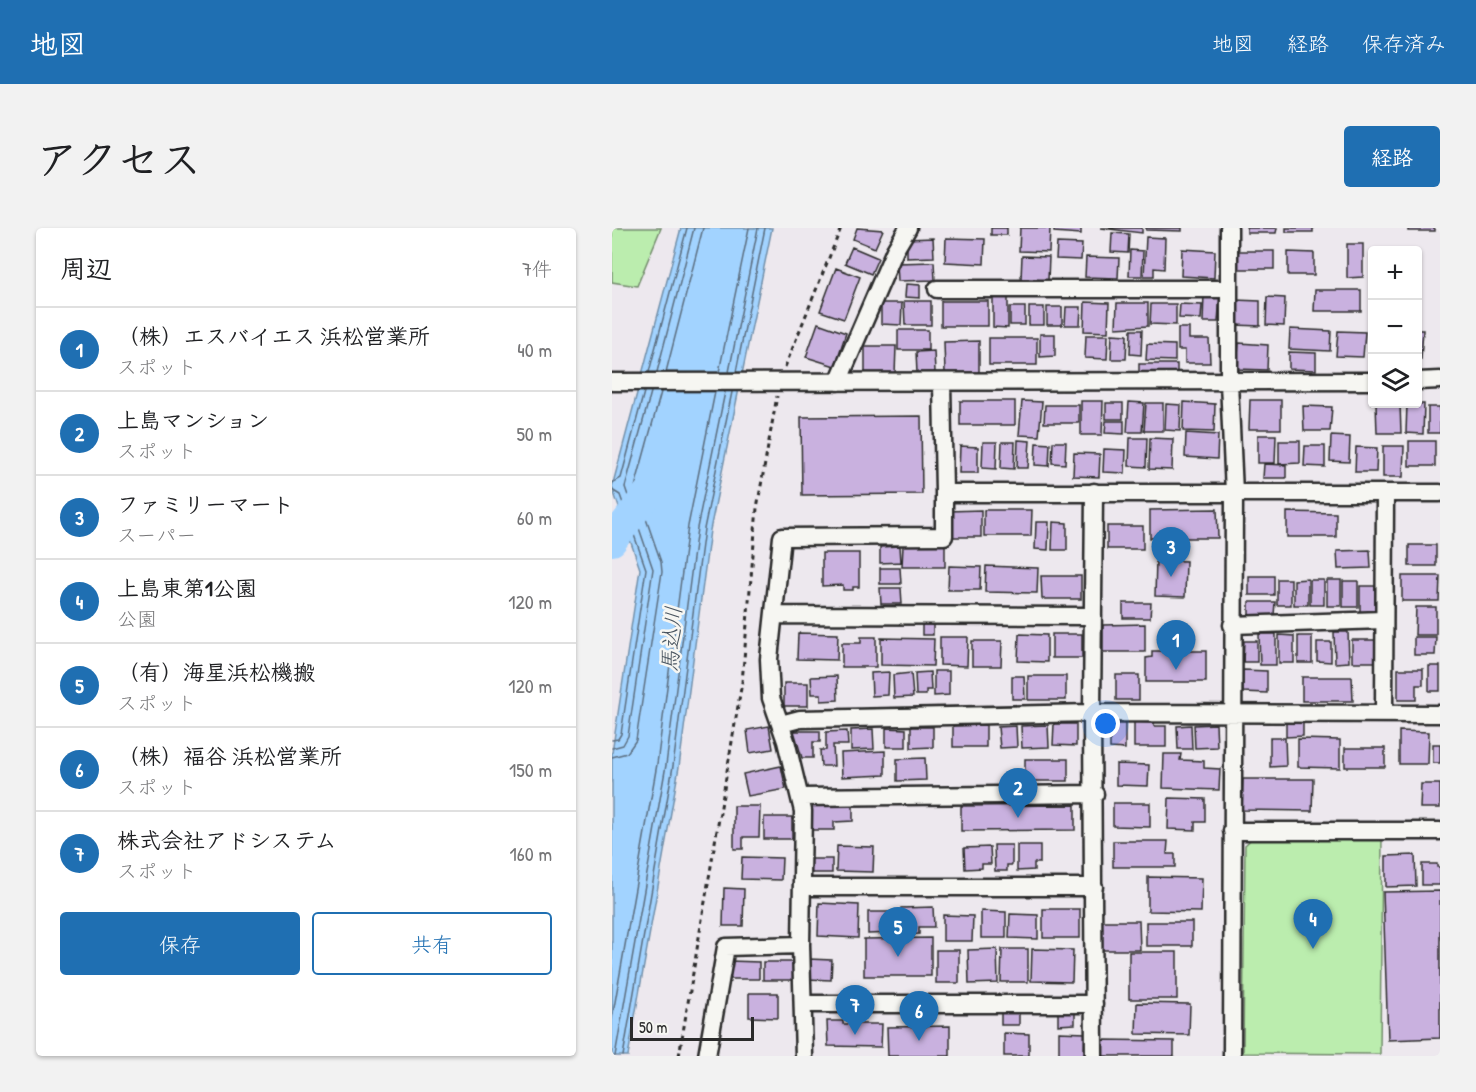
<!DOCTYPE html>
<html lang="ja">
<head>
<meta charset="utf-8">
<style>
	:root { --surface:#fff; --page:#f2f2f2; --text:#202124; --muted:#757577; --line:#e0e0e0; --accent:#1f6fb2 }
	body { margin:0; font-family:"Patrick Hand","Klee One",sans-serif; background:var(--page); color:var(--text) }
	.controls { position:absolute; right:18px; top:18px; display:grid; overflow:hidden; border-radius:6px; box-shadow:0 2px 4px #0004 }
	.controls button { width:54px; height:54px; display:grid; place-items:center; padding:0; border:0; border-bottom:2px solid var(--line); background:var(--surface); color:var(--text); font:30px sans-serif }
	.scale { position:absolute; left:18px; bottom:15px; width:124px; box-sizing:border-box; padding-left:6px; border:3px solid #2b2b2b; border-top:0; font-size:16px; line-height:21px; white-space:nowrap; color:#2b2b2b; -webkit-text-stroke:4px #f6f6f2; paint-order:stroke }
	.you { position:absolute; left:494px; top:496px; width:21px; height:21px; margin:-15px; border:4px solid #fff; border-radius:50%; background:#1a73e8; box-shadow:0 0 0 9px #1a73e833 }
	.badge { display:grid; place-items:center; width:39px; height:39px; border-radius:50%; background:var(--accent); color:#fff; font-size:20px; font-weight:700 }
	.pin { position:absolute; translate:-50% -50px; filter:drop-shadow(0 2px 3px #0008) }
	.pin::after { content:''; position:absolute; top:32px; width:21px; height:18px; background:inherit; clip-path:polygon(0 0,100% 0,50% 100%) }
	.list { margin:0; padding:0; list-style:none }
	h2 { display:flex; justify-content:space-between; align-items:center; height:78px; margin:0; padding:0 24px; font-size:26px }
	h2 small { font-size:20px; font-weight:400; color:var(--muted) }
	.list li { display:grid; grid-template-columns:39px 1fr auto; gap:18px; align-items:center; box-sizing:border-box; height:84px; padding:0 24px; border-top:2px solid var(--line) }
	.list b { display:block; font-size:22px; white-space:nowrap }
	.list p { margin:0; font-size:20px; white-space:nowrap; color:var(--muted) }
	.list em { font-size:20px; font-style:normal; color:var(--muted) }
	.actions { display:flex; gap:12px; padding:18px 24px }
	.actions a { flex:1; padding:14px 0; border:2px solid var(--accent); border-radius:6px; text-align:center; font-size:21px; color:var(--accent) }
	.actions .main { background:var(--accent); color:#fff }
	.icon { flex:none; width:33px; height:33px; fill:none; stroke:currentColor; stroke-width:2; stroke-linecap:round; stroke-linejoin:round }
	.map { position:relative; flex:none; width:828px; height:828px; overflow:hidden; border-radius:6px }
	header { display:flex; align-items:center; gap:36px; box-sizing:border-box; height:84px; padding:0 30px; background:var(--accent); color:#fff }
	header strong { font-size:28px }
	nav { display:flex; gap:33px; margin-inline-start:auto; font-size:21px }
	.intro { display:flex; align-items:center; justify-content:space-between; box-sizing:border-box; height:144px; padding:0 36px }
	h1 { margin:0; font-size:42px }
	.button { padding:15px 27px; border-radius:6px; background:var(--accent); color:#fff; font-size:21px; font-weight:700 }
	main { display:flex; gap:36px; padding:0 36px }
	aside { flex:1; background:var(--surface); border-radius:6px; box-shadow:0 2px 4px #0004 }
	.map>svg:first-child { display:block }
</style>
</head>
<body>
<header>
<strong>地図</strong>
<nav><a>地図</a><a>経路</a><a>保存済み</a></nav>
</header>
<div class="intro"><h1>アクセス</h1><a class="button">経路</a></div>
<main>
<aside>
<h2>周辺<small>7件</small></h2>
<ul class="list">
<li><span class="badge">1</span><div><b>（株）エスバイエス 浜松営業所</b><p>スポット</p></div><em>40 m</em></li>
<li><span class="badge">2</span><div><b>上島マンション</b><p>スポット</p></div><em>50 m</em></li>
<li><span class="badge">3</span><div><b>ファミリーマート</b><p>スーパー</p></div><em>60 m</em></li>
<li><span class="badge">4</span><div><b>上島東第1公園</b><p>公園</p></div><em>120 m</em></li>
<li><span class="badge">5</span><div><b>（有）海星浜松機搬</b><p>スポット</p></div><em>120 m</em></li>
<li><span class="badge">6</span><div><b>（株）福谷 浜松営業所</b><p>スポット</p></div><em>150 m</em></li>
<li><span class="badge">7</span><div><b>株式会社アドシステム</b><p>スポット</p></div><em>160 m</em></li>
</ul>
<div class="actions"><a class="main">保存</a><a>共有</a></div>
</aside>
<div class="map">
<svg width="828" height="828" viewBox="0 0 828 828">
	<rect width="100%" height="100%" fill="#ede8ee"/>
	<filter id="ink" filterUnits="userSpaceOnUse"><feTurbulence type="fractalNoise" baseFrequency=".0167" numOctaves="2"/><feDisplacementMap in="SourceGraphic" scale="12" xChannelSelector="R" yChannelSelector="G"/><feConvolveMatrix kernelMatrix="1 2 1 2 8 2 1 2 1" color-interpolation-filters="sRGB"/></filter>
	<g filter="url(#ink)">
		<path fill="#bbedae" stroke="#738c6c" stroke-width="1.5" d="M0 0H49L25 58 0 54Z
			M645 606 770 607 768 826 631 825 633 617Z"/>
		<path fill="#a2d3ff" stroke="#7290aa" stroke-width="1.5" d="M69 0H160L98 302 67 539 16 828H0V525L28 341 0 259Z"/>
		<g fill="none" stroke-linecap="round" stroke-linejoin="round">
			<path stroke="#5b6e80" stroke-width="1.5" d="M37 144 75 0
				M45 144 82 0
				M54 144 91 0
				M107 144 137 0
				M117 144 146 0
				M124 144 153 0
				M0 255 9 250 32 164
				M0 262 8 267 34 341 9 506 6 511 0 512
				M0 520 11 517 16 508 41 341 13 259 39 164
				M0 529 15 525 24 512 50 344 49 334 23 259 49 164
				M0 791 45 536 76 298 103 164
				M3 828 54 537 85 300 113 164
				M11 828 61 538 92 301 120 164"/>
			<path stroke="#a2d3ff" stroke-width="30" d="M0 313 36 265"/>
		</g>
		<path fill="#c9b1df" stroke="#2b2b2b" stroke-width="1.5" d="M245 0 271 2 263 20 241 11Z
			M379 0H395V7H379Z
			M408 0H438L437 24 407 23Z
			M442 0H469V6L442 4Z
			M489 0H530V5Z
			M534 0H570V3L534 2Z
			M635 0H665L664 5H635Z
			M674 0H701V4H674Z
			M796 0H823V3H796Z
			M500 5 517 6 516 25 499 24Z
			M534 9 553 10 552 41 542 40V48H532Z
			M321 10 322 29 295 30V11Z
			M334 10 373 11 372 36 333 34Z
			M445 15 470 16 469 32 444 31Z
			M735 16H751V49L735 50Z
			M240 19 266 30 259 46 233 35Z
			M570 21 603 23 602 50 569 48Z
			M518 22 531 23 530 48H517Z
			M625 23H662V41H626Z
			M676 24 702 25V47H676Z
			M410 28 437 29 436 52 409 51Z
			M474 29 507 30 506 50 473 49Z
			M322 34 323 52 286 53 285 35Z
			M224 40 248 49 232 91 208 83Z
			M294 56 308 57V70L293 69Z
			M703 62H749V83H702Z
			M592 66H608L606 94H591Z
			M381 69H396V100L381 99Z
			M655 69 673 70 672 98 654 97Z
			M623 72 648 73V98L623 97Z
			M292 73H319V97H293Z
			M329 73H376V98H329Z
			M473 74 497 75 496 104 472 103Z
			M269 75H290L289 97 269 96Z
			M505 75H536V98L504 100Z
			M539 76H564V97L538 96Z
			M568 76 590 77 589 91 567 90Z
			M398 79H413V97H398Z
			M417 79H432V97H417Z
			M435 79H450V97H435Z
			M454 79H469L468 97H453Z
			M206 95 234 105 223 138 194 129Z
			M566 100H577V111H597L598 135H573V122H566Z
			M678 101 719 103 718 123 677 121Z
			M286 102H316V122H286Z
			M519 102H530L529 127 518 126Z
			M806 102H811L809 131 806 130Z
			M726 103 753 104 751 129 724 128Z
			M428 106H443V128L428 129Z
			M500 106 515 107 514 131H499Z
			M474 107H496L495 131 473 130Z
			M377 110H425V137H377Z
			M367 113V145H333L332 114Z
			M627 115 656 117 655 142 625 141Z
			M535 116 563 117V133L534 132Z
			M253 118H284L283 146H253Z
			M322 123 323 144 305 145 304 124Z
			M677 124 704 125V142L677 141Z
			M527 136H565V144H527Z
			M638 172H669V201H637Z
			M348 173H403V197H348Z
			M410 173 430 174 427 208 407 207Z
			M469 173H491L490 207H469Z
			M517 174 532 175 530 204H515Z
			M572 174 603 176 602 204 571 203Z
			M494 175H511V191H494Z
			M534 175H551V203H532Z
			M554 176 569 177 568 203 553 202Z
			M764 176H788L789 205H765Z
			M795 176H812L811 206 794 205Z
			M433 177H467V195H432Z
			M691 178 720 179 718 203H692Z
			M816 179H828V205H816Z
			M309 188 310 266 190 267 189 189Z
			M494 193H512V206L493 205Z
			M574 205 606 207 605 231 573 229Z
			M646 207H664L663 235H646Z
			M719 208 738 209 737 234 718 233Z
			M518 210H535L534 239 517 238Z
			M538 210 561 211 560 242 537 241Z
			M406 212 418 213 416 240H405Z
			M667 213H688V235L667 236Z
			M797 213H823V238H797Z
			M371 214H385L384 241 370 240Z
			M390 214H403L402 241 389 240Z
			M441 214H454L453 236 440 235Z
			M424 215 438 216 437 238 423 237Z
			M348 218 366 219V245H347Z
			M693 218H713V239L692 238Z
			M771 218H792L791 249H771Z
			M744 219 765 220 764 244H743Z
			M492 221 514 222 513 245 491 244Z
			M462 225 488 226 487 249 461 248Z
			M652 236 674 237V250H651Z
			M605 281 606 310H555V314H544V310H538V282Z
			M369 282V309H337V283Z
			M372 282H420L419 308H372Z
			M675 284 724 285V309H675Z
			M424 294H437L436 322 423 321Z
			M441 294 455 295V322H440Z
			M495 298H531V321H495Z
			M291 317H333V339H290Z
			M797 317H824V338H797Z
			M288 318 289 334 268 335V319Z
			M758 322 759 340 726 341 725 323Z
			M210 325H247V359H241V362H231V357L210 358Z
			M544 332 574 333 573 369 543 368Z
			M337 338 369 339 368 362H336Z
			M374 338 426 340 425 365 373 364Z
			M268 340H288L289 356H268Z
			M429 348H469V371H430Z
			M637 348H662V367H637Z
			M790 348H828L827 373H790Z
			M665 351H679V377H665Z
			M696 351V377H682V352Z
			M698 352H712V377H698Z
			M715 352H729V378H715Z
			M731 353H746V379H731Z
			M748 358H763V385H748Z
			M268 360H289L290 376H269Z
			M637 374H663L662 387H637Z
			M511 375H539L538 390H511Z
			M804 379H824V407H803Z
			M310 393H321V407H310Z
			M533 396V424H491V397Z
			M722 404H736L737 434 723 435Z
			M186 405 226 406 225 432 185 431Z
			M407 406 435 407V434L406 433Z
			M440 406H470V430H440Z
			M647 406H664V437H648Z
			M667 407 682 408V435H667Z
			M686 408H700V435H686Z
			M249 409H264V439H230V415H249Z
			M328 409H356L355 438 328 437Z
			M802 409H824L823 427H802Z
			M269 410 322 411 321 438 269 437Z
			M740 412H763V434H740Z
			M360 413H390L389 438H360Z
			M632 413H645V434H631Z
			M705 414H719V434L705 433Z
			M540 423H594V454H534V430L540 429Z
			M817 438H828V463H817Z
			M786 441H811V457H804V472H786Z
			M631 442 655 443V465L631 464Z
			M322 443H337V467L322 468Z
			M277 444 276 467 260 468 259 445Z
			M318 444 319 462H314V467H304L303 445Z
			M299 445 301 469 282 470 281 447Z
			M504 447H527V472H504Z
			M225 448 226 472 209 473V466H200L199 449Z
			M400 448H412L413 471H400Z
			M416 448H454V472H416Z
			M690 449H740L741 473H690Z
			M172 455H196V478H172Z
			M522 494 542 495V498H554V519H522Z
			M674 495H691V508L674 509Z
			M442 496H464V518L441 517Z
			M490 496H513V521L498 520V507H490Z
			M604 496 605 519 583 520 582 497Z
			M374 497V519H341V498Z
			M436 497 437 519 410 520 409 498Z
			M579 497 580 521H566L565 498Z
			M157 498 161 521 138 525 135 502Z
			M404 498 405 519 388 520 386 499Z
			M299 499H321V519L299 520Z
			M274 500 294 501V519H274Z
			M261 501 262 521 239 522V502Z
			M182 503H208V514H201V530H190Z
			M235 503 236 517H221L222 538H209L208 522H214V504Z
			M787 503 817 504 816 536H787Z
			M658 510H673L674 538 658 539Z
			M686 511 728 512V540L686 539Z
			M821 516H828V535H821Z
			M733 520H773V539H733Z
			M273 523V547L230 549 229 525Z
			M552 526H569L568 532 592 533V540L608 541 607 562 551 560Z
			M313 530 314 552 285 553V531Z
			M413 531H456V553H413Z
			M504 536 537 537 536 558 504 557Z
			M169 538 174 561 136 568 131 546Z
			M631 551H701L700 583 630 582Z
			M809 556H828V580H808Z
			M557 570 593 571V594H583V602L556 601Z
			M501 575H538V599L501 598Z
			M200 577H241V593L222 594V602H200Z
			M463 577V602L349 603V578Z
			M122 578H148L147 609H131V621H122Z
			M152 589H180V611H152Z
			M501 613H556L555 626H563V639H501Z
			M382 617H400V637H395V643H383Z
			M405 617H428V635H422V642L405 643Z
			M225 618 262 619 261 644 224 643Z
			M378 619 379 636H370V640L353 641 352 620Z
			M803 627 804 658 774 659V628Z
			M130 629 170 630 169 652 129 651Z
			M199 631H220V645H199Z
			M810 636H825V639H828V657H810Z
			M536 649 590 650 589 684 536 683Z
			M112 660 132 661 131 698H111Z
			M828 663V810L776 812 771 664Z
			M207 675 247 677 246 710 206 708Z
			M321 679 322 699H307V706L289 707V680Z
			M431 681H468V710H431Z
			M369 683 394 684V710H369Z
			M256 684H282V705L256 706Z
			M398 686 426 687V711L397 710Z
			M331 687 361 688 360 713H331Z
			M490 693H527L528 722H490Z
			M534 694H580V718H534Z
			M319 710V748H252V711Z
			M385 721 386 755 357 756 356 722Z
			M390 721H416V754H389Z
			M420 721 461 722 460 754 419 753Z
			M324 722H347V755H324Z
			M517 724H565V771H517Z
			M196 731 220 732 219 752 195 751Z
			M117 733 147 734V751H116Z
			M151 734H181V752H151Z
			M137 765H166V790L137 789Z
			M525 775 578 776 577 807 524 806Z
			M463 782V796L446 797V783Z
			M389 783H407V797H389Z
			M215 793H231V796H270L269 819 216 818Z
			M338 798V828H276L275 799Z
			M447 804 473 805 472 828H447Z
			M392 805 417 806V828H392Z
			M490 812 562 813V828H490Z"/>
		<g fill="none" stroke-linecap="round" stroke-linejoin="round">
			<defs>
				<path id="minor" d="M617 0V154L622 265 620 828
					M325 61H617
					M806 153 828 152
					M0 154 760 153
					M226 154 283 22 296 0
					M330 154 332 265H828
					M482 264 480 485 482 828
					M164 387 481 388
					M620 397 771 392
					M772 486 773 265
					M169 496 188 491 480 485 828 486
					M189 569 483 566
					M620 603H828
					M191 659H482
					M192 776H482
					M95 828 114 719 189 717
					M192 828 189 717 191 583 174 513 159 470 157 431 170 309 332 308V265"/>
			</defs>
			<use href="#minor" stroke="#2b2b2b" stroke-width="21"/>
			<path stroke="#2b2b2b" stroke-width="3" stroke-dasharray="4.5 4.5" stroke-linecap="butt" d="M173 139 229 0
				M67 828 130 454 145 280 165 168"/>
			<use href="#minor" stroke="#f6f6f2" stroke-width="16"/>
		</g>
	</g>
	<g text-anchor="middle" stroke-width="5" stroke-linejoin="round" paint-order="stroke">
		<g font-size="22" font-style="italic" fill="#495560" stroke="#f6f6f2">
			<text transform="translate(59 411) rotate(-86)" y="8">馬込川</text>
		</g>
	</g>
</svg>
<div class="controls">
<button>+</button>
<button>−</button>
<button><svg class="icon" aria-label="layers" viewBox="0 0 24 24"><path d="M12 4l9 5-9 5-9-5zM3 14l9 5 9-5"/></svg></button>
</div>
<div class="scale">50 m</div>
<div class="you"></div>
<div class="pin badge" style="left:564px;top:442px">1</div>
<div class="pin badge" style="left:406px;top:590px">2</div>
<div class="pin badge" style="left:559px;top:349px">3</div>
<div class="pin badge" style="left:701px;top:721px">4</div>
<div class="pin badge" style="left:286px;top:729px">5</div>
<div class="pin badge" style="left:307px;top:813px">6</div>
<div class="pin badge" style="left:243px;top:807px">7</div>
</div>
</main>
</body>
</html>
